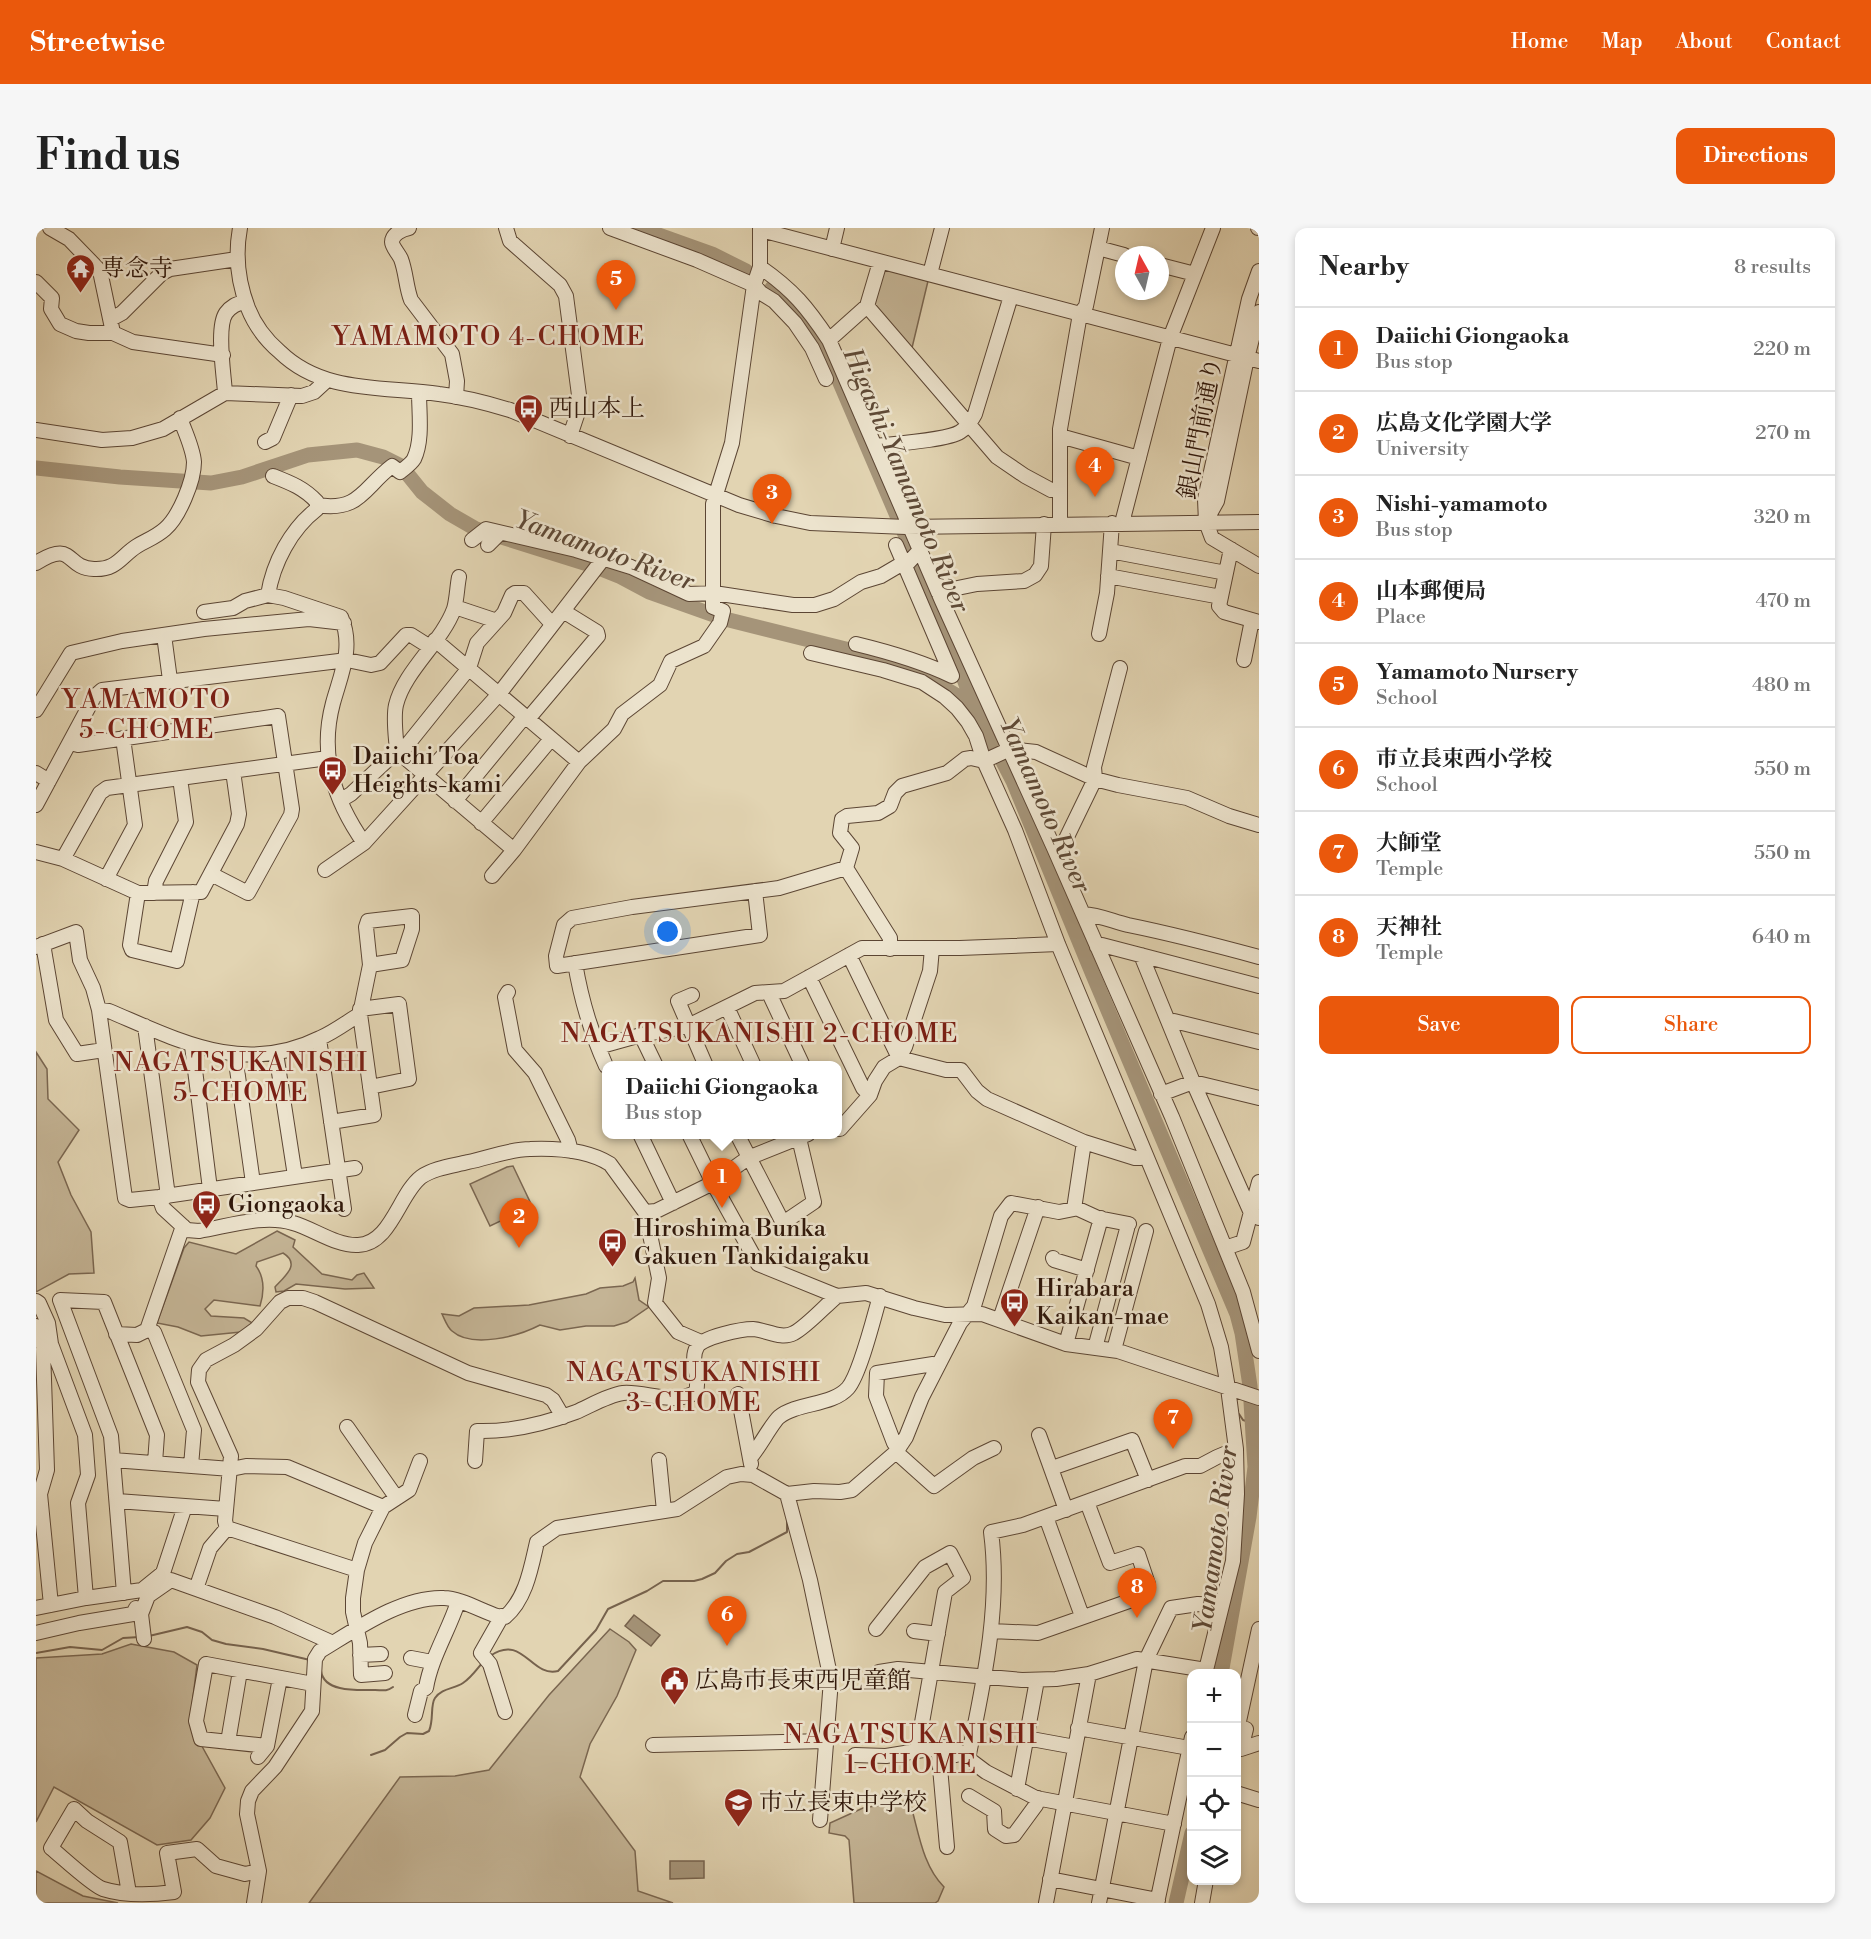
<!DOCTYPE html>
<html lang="en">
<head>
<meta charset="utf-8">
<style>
	:root { --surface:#fff; --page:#f6f6f6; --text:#222; --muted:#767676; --line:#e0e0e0; --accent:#ea580c }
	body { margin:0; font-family:"Libre Bodoni","Noto Serif JP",serif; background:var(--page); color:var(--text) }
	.controls { position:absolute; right:18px; bottom:18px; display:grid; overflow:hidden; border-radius:12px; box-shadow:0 3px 9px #0003 }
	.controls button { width:54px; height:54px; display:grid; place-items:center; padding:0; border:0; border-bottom:2px solid var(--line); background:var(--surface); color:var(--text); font:30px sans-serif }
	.compass { position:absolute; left:1079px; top:18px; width:54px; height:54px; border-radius:50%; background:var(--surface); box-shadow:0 3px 9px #0003; rotate:352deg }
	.you { position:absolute; left:632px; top:704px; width:21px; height:21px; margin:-15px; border:4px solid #fff; border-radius:50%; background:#1a73e8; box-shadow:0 0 0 9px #1a73e833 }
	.badge { display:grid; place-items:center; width:39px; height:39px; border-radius:50%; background:var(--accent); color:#fff; font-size:20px; font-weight:700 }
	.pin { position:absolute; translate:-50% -50px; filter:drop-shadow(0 2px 3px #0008) }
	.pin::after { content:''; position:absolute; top:32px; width:21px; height:18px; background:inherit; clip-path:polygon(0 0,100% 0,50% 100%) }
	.popup { position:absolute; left:566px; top:833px; width:240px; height:78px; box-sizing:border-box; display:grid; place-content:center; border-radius:12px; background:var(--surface); filter:drop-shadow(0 2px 4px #0005); font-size:20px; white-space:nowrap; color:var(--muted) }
	.popup b { font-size:22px; color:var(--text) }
	.popup::after { content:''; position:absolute; left:50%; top:100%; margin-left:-12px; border:12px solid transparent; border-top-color:var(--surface) }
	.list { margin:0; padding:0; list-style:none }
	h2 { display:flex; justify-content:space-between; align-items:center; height:78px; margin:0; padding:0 24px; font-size:26px }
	h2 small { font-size:20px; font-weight:400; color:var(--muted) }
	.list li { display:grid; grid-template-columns:39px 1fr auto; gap:18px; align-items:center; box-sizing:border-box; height:84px; padding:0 24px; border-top:2px solid var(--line) }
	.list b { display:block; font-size:22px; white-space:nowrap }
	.list p { margin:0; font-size:20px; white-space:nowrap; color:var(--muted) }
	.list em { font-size:20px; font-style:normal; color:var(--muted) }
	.actions { display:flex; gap:12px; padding:18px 24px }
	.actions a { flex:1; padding:14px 0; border:2px solid var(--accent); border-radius:12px; text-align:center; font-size:21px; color:var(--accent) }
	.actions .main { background:var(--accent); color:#fff }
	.icon { flex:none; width:33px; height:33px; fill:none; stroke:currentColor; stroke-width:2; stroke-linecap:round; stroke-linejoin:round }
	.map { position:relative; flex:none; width:1223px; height:1675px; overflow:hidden; border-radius:12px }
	header { display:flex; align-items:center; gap:36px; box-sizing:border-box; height:84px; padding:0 30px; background:var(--accent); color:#fff }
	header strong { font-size:28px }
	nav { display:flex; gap:33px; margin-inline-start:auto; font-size:21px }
	.intro { display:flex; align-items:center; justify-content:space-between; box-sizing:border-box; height:144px; padding:0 36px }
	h1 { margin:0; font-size:42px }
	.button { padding:15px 27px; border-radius:12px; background:var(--accent); color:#fff; font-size:21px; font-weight:700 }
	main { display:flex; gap:36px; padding:0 36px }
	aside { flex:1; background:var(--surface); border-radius:12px; box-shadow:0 3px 9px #0003 }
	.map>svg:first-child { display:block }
</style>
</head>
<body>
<header>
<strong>Streetwise</strong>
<nav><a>Home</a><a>Map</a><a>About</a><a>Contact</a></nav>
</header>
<div class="intro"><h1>Find us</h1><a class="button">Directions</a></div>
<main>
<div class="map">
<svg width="1223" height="1675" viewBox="0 0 1223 1675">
	<rect width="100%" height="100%" fill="#e2d4b2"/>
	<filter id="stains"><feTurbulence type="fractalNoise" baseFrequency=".00333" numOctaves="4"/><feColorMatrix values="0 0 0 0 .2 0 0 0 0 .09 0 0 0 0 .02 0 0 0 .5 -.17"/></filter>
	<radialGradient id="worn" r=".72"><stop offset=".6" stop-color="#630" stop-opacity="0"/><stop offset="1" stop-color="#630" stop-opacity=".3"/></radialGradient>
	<path fill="#c4b495" stroke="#7a6650" stroke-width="1.5" d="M848 41 892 53 875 124 836 76Z
		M0 824 11 841 12 871 43 902 22 934 35 967 55 1004 58 1045 33 1046 0 1064Z
		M477 938 496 978 454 998 434 956 471 939Z
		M241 1003 259 1012 257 1019 286 1046 316 1052 321 1047 328 1045 338 1060 309 1061 260 1056 248 1063 240 1064 239 1059C249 1048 265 1036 247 1025L221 1034 220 1038C229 1050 228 1065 224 1078L178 1072 169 1081 175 1088 208 1090 218 1096 205 1104 165 1108 142 1099 121 1095 148 1020 153 1014 200 1026Z
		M599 1050 603 1072 613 1079 591 1094 578 1098H550L524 1102 504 1097C483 1108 436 1121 416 1103 411 1099 409 1092 406 1086L423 1088 438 1080 493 1077 550 1066 564 1060 587 1058 597 1054Z
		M574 1401 593 1414 600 1422 581 1468 554 1516 544 1549 599 1623 602 1663 637 1675H273L364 1549 419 1548 453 1542 513 1467Z
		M95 1416 138 1424 161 1437 154 1493 162 1511 189 1560 174 1590 155 1612 121 1617 18 1559 0 1594V1430L66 1426Z
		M869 1573 875 1578C883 1606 887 1638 908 1659L902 1673 899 1675H818L813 1612 809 1608 793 1605 794 1595 827 1580Z
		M0 1643 47 1668 82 1675H0Z"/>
	<path fill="#a59479" stroke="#76624d" stroke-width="1.5" d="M598 1387 624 1407 615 1418 589 1398Z
		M634 1633H668V1650L634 1651Z"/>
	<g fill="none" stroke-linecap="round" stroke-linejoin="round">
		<path stroke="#76624d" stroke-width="2" d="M1203 1186 1207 1192 1216 1195
			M113 1408 151 1399 166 1404 176 1412 190 1416 227 1421 274 1432
			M0 1425 34 1419 66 1422 87 1410 104 1409
			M454 1428C487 1405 495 1450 522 1443L560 1402 572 1381 611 1363 627 1353H658L666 1351 679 1345 690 1333 701 1326 713 1324 751 1304V1294
			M285 1443C288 1465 323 1462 339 1462 346 1462 350 1464 357 1459
			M335 1527 349 1522 364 1509 371 1505 387 1506 393 1503C398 1492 394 1477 399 1470 406 1460 418 1461 427 1455 435 1450 441 1441 447 1434"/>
		<path stroke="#a59479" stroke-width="15" d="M603 0 676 26 710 43
			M736 60 759 80 790 122 907 395 938 478 977 553 1057 747 1201 1086 1206 1105 1214 1158 1219 1239 1213 1289 1185 1446
			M0 240 84 249 175 255 206 249 272 227 321 222 347 229 365 238 386 264 414 286 440 301 558 338 583 348 613 364 689 391 866 435 938 478
			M1140 1675 1156 1605"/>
		<defs>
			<path id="minor" d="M14 0 33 11 64 43 76 100
				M204 0C199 27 202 54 212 80 219 98 230 112 244 124 287 166 348 158 403 166 428 169 451 175 474 182L703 277 740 288 774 295 870 299 1223 294
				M373 0C367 1 356 6 356 14 356 19 363 26 365 31 370 44 370 59 375 72L416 126 421 153 420 169
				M470 0 474 13 524 57 530 68 543 167 542 184 534 208
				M574 0 661 32 718 57 725 65 738 73 759 95 776 120 790 151
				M1222 0H1223
				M725 2 1223 133
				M1062 20 1088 27
				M796 21 801 0
				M1124 37 1159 46
				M724 39C757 62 771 79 793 112L906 373 1018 620 1136 889 1207 1064 1223 1123
				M1223 43 1213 71 1169 271 1170 294 1176 310 1223 338
				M894 46 906 0
				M0 54 16 70 15 81 24 96 40 103 53 105H77L97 114 187 127
				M831 78 961 229 989 248 1015 262H1024
				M75 91 86 85 126 45 134 41 201 31
				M793 112 831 78 844 34
				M189 165C188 147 180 99 190 85 195 78 201 76 209 73
				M0 202 66 212 96 210 127 201 189 165 266 168 278 164 290 153
				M1024 208 1103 230
				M229 214 237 210 255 167
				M839 218C856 216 912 212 924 204 931 200 935 193 939 186L975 68
				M281 277C324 284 327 260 356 238L364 244C369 240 375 236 378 231 387 212 383 185 383 164
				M1171 291 1181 273 1211 130 1223 84
				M1086 295 1134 110 1177 0
				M1024 296V201L1044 86 1050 78 1066 0
				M436 312 450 301 540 322 595 339 653 366 678 365 757 377H779L798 371 825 354 845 348 862 338 871 336 884 322
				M452 317 464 305
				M1195 321 1183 378 1188 384 1223 394
				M1074 323 1190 345
				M0 335C39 311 28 340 58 341 81 342 85 328 101 318 111 312 120 309 129 301 143 289 158 253 158 234 157 220 149 204 144 190
				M1072 348 1185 369
				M902 364 941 356 988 353 999 347 1005 338 1008 296
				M232 367C237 335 255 301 281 281V274C268 260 255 255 237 248
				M419 379 461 393
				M168 384 197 380 209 373 232 367 248 370 305 389C318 419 305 446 297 475 283 527 298 572 328 615
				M1063 406 1071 365 1076 295
				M128 407 134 452
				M399 412 543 534
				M820 416C853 424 885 433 916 448L860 317
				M775 425 847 442 886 454 909 469 921 480 932 494 940 508 948 533 979 602 1022 716 1172 1076 1185 1119 1192 1160 1200 1221 1201 1266 1197 1333 1169 1446
				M1208 432 1216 392
				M0 482 35 425 86 413 168 401 273 391 308 395
				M492 491 562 408 561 404 527 383
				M34 515 42 517 242 488 256 581 255 587 212 665 175 646
				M361 523 478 622
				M364 526 433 440 441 415 468 385 476 367 479 365H488L516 396
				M0 545 13 553
				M305 572 315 566 361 523C360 509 357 490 360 477 368 443 406 414 418 381 421 371 421 359 423 349
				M419 573 489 488
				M0 577 58 469 66 462 311 432 335 437 344 435 370 407H375L394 419
				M445 595 515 511
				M1018 620 1027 617 1059 551 1058 539 1084 440
				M0 624 27 631 102 665 165 664 201 596 203 586 197 543
				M27 631 64 565 71 560 292 530
				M289 642 328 615 463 466 567 331
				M456 648 478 622 543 534 578 501 586 486 624 457 635 433 668 418 684 395 687 383 677 379V276L696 215 718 57 724 39V0
				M70 651 99 597 87 510
				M719 663 724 707 521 738 520 728 528 697 536 690 596 679 743 660 810 640
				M102 665 94 717 96 722 141 733 157 664
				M118 665 120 653 150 594 144 550
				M1047 686C1063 687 1076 693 1092 697 1136 706 1179 717 1223 729
				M7 716 20 792 41 826 68 822
				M0 719 40 704 44 732 57 760 63 782 89 970 94 972 123 969 319 940
				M1061 719 1066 717 1223 758
				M854 721V710L810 640 816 620 804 605 806 591 811 588 842 585 854 578 859 565 866 558 911 545 929 531 935 530 948 533 974 521 1000 524 1059 551 1082 557 1151 570 1193 588 1223 597
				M813 727 863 830 910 842H925L941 863 951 871 1048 914 1099 930H1105
				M1105 727 1157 854 1215 985 1223 990
				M539 735C545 771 555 805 570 838
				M773 749 827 860 834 867
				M472 764 469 769 479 822 499 845 532 912 535 923
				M733 765 767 838
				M656 767 642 773 670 838
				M691 779 718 838
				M324 781 363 776 373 851 334 859
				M63 782 73 783C144 813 208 848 284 810 298 804 311 794 324 786L334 737 330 699 332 693 376 688V701L366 732 334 737
				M1133 794 1138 793 1223 814
				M109 798 132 968
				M605 807 620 838
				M283 811 308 981
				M156 818 174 961
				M562 819 605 807 652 798 719 765 748 763 826 720H924L1022 716
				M240 825 259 948
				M199 827 217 955
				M1125 866 1157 854 1223 870
				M295 894 338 887 324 786
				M801 901H804L834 867 839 853 848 839 863 830 869 819 894 743 896 720
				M604 906 637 975
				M653 906 677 955 722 1036 801 1068 830 1065 878 1080 909 1087 946 1086 1030 1116 1082 1123 1223 1170
				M701 906 747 995 778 974 763 910
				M123 969 127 980 151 1002 163 1003C193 998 228 986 257 995 278 1001 300 1018 322 1017 355 1016 363 966 385 949 398 940 416 938 432 934 452 930 474 921 494 921 519 920 552 922 574 936L609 984 620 983 677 955 712 930 772 906
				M1038 979 1062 990 1093 996
				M612 985V997L623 1050 619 1075 642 1104 665 1114
				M1189 1020 1207 1014 1223 954
				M1017 1030 1018 1032 1051 1042
				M0 1073 3 1075 12 1095 15 1116 49 1207 52 1247 42 1275 50 1370
				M964 1091 1002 979
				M0 1098 3 1106 0 1112
				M111 1102 118 1104 158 1202 155 1238
				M80 1106 101 1107 111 1102 147 998
				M1030 1116 1065 990
				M1059 1120 1091 1001
				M1078 1122 1110 1003
				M702 1166 715 1236
				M311 1199 360 1269
				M1003 1207 1030 1282
				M863 1220 858 1215 840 1168 841 1145 897 1136 902 1138
				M860 1224 898 1258 937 1230 958 1220
				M714 1230C723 1220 736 1195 743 1189 762 1174 796 1178 812 1160 824 1146 838 1089 844 1068
				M77 1232 195 1241 210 1238 251 1239 347 1279
				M623 1232 628 1283
				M439 1233 441 1203C475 1204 508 1196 540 1184 554 1178 572 1167 587 1165 610 1163 638 1178 660 1164 665 1147 653 1133 661 1119 666 1109 706 1101 717 1101 731 1102 745 1112 758 1105 770 1099 789 1078 801 1068
				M1016 1240 1096 1212 1112 1252
				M751 1266 774 1352 795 1452 784 1592
				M81 1273 190 1281
				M1010 1289 1046 1388
				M321 1342 191 1300 189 1293 195 1228 162 1154 163 1142 170 1132 198 1117 220 1101 244 1074 252 1070H267L279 1074 432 1145 510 1167 517 1172 527 1189
				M160 1361 174 1320 191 1300
				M88 1365 75 1208 24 1072 68 1074 121 1207 119 1235
				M15 1377 4 1266 11 1242 7 1121 15 1116
				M0 1380 50 1370 106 1362 127 1345 149 1278
				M97 1386H105L112 1368 135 1352 239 1389 297 1415
				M105 1386 108 1411
				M466 1388 445 1425 454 1436 469 1484
				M840 1401 889 1339 914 1325 927 1350 909 1364 881 1523
				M878 1403 902 1406
				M955 1403 1002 1405 1099 1371 1112 1356 1102 1326 1074 1335 1051 1274
				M0 1405 43 1395 97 1386 100 1380
				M324 1427 345 1426
				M375 1430 396 1434
				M843 1444 862 1441 986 1452 1020 1451 1053 1446 1101 1431 1170 1442
				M349 1445 325 1447 324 1415 317 1384V1370L321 1342 329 1315 347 1279 373 1262 384 1233
				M379 1487 385 1463 390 1460C395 1430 412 1404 422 1374
				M1042 1500 1153 1520
				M1207 1500 1210 1501 1205 1521 1223 1515
				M1200 1507 1223 1401
				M990 1510 1039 1519
				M192 1514 204 1443
				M617 1517 790 1513
				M231 1518 165 1511 160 1493 170 1436 277 1456
				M819 1527 850 1528 906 1519 918 1520 950 1544 1000 1570 1138 1596
				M222 1529 231 1518 244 1450
				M932 1531C947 1457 965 1380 955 1304L987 1297 1149 1238H1164L1181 1229 1200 1221
				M981 1561 1001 1452
				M1200 1565 1223 1572
				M933 1568 958 1583 959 1601 970 1608 978 1607 1000 1577 1002 1570
				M911 1619 903 1528 920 1527
				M1014 1651 1122 1672
				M93 1665 84 1614 51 1593 38 1581 15 1620C25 1628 57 1658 67 1661 89 1668 116 1667 138 1664L131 1625 161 1621 180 1638 209 1646 223 1643
				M218 1675 223 1643 211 1586 212 1573 216 1563 239 1539 276 1483 279 1431 284 1423C319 1402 366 1368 408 1370 423 1370 446 1383 461 1388L469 1389C490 1371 495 1340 501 1314L521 1300 641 1281 691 1249 705 1246 717 1247 751 1266 778 1263 804 1264 816 1262 860 1224 870 1209 886 1169 924 1095 938 1078 965 988 975 975 1023 984 1038 981 1048 914
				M1010 1675 1053 1446
				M1063 1675 1110 1432 1135 1380 1162 1376 1185 1377
				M1121 1675 1156 1509
				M1166 1675 1170 1652"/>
		</defs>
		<use href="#minor" stroke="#5c4634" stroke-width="16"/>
		<use href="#minor" stroke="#ece3cd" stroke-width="14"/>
	</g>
	<defs>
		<symbol id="temple-pin" viewBox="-11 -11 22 30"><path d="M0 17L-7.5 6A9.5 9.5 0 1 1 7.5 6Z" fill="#8f2418" stroke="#ece3cd"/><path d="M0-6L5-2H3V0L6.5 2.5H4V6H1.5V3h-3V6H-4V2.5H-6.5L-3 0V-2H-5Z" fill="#fff"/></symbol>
		<symbol id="bus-pin" viewBox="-11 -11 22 30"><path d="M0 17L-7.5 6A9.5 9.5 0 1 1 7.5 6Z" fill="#8f2418" stroke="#ece3cd"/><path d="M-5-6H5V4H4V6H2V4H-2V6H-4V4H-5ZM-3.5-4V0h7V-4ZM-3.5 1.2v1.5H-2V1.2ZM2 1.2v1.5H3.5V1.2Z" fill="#fff"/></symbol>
		<symbol id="civic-pin" viewBox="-11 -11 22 30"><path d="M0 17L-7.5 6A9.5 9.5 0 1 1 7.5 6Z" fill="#8f2418" stroke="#ece3cd"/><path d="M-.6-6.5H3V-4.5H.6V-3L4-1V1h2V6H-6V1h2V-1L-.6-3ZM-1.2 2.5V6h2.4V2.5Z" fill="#fff"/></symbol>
		<symbol id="school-pin" viewBox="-11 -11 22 30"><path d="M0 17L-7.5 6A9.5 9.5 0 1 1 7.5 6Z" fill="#8f2418" stroke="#ece3cd"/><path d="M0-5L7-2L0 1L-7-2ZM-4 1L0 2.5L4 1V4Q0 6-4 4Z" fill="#fff"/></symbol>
	</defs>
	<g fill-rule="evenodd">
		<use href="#temple-pin" x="28" y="24" width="33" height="45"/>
		<use href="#bus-pin" x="476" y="164" width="33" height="45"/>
		<use href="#bus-pin" x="280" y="526" width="33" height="45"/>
		<use href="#bus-pin" x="154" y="960" width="33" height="45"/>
		<use href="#bus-pin" x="560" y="998" width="33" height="45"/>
		<use href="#bus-pin" x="962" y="1058" width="33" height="45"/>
		<use href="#civic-pin" x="622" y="1436" width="33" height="45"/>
		<use href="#school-pin" x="686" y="1558" width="33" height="45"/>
	</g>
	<g text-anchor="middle" stroke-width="5" stroke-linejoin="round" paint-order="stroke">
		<g font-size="24" fill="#2f170a" stroke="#ece3cd" text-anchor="start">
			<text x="65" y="48">専念寺</text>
			<text x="513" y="188">西山本上</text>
			<text x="317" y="536">Daiichi Toa<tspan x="317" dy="28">Heights-kami</tspan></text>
			<text x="192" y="984">Giongaoka</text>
			<text x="598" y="1008">Hiroshima Bunka<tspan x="598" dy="28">Gakuen Tankidaigaku</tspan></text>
			<text x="1000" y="1068">Hirabara<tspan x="1000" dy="28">Kaikan-mae</tspan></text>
			<text x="659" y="1460">広島市長束西児童館</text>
			<text x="723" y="1582">市立長束中学校</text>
		</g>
		<g font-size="24" fill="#2f170a" stroke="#ece3cd">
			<text transform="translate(1164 200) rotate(-79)" y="8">銀山門前通り</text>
		</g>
		<g font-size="26" letter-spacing="1.5" fill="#7a1f14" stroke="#ece3cd">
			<text x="453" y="117">YAMAMOTO 4-CHOME</text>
			<text x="111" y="480">YAMAMOTO<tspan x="111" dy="30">5-CHOME</tspan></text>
			<text x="724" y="814">NAGATSUKANISHI 2-CHOME</text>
			<text x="205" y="843">NAGATSUKANISHI<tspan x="205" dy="30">5-CHOME</tspan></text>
			<text x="658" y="1153">NAGATSUKANISHI<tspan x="658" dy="30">3-CHOME</tspan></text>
			<text x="875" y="1515">NAGATSUKANISHI<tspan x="875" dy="30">1-CHOME</tspan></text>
		</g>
		<g font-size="26" font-style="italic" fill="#5e4936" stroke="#ece3cd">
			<text transform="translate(871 252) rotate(67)" y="9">Higashi-Yamamoto River</text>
			<text transform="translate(569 322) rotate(20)" y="9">Yamamoto River</text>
			<text transform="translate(1010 577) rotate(66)" y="9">Yamamoto River</text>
			<text transform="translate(1179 1311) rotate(-82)" y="9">Yamamoto River</text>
		</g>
	</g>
	<rect width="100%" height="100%" filter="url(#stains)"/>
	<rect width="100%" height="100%" fill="url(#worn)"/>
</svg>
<div class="controls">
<button>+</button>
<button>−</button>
<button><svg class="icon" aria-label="locate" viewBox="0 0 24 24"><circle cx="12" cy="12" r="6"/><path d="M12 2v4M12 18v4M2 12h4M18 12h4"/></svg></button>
<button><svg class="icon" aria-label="layers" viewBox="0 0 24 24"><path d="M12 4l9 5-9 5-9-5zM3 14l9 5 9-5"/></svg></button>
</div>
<svg class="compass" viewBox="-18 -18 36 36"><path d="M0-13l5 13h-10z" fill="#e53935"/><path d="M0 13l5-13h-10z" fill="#767676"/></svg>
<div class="you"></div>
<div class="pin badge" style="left:686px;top:980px">1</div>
<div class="popup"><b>Daiichi Giongaoka</b>Bus stop</div>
<div class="pin badge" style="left:483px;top:1020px">2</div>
<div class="pin badge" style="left:736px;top:296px">3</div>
<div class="pin badge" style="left:1059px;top:269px">4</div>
<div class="pin badge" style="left:580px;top:82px">5</div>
<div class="pin badge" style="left:691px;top:1418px">6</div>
<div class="pin badge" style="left:1137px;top:1221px">7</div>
<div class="pin badge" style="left:1101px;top:1390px">8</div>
</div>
<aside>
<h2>Nearby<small>8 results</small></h2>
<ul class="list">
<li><span class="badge">1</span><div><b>Daiichi Giongaoka</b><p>Bus stop</p></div><em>220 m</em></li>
<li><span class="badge">2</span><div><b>広島文化学園大学</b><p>University</p></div><em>270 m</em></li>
<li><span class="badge">3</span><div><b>Nishi-yamamoto</b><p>Bus stop</p></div><em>320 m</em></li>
<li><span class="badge">4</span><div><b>山本郵便局</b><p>Place</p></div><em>470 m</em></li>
<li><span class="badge">5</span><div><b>Yamamoto Nursery</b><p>School</p></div><em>480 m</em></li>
<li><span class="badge">6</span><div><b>市立長束西小学校</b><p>School</p></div><em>550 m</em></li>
<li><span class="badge">7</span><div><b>大師堂</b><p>Temple</p></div><em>550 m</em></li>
<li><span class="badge">8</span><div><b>天神社</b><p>Temple</p></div><em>640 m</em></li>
</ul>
<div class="actions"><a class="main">Save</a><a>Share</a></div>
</aside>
</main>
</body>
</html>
